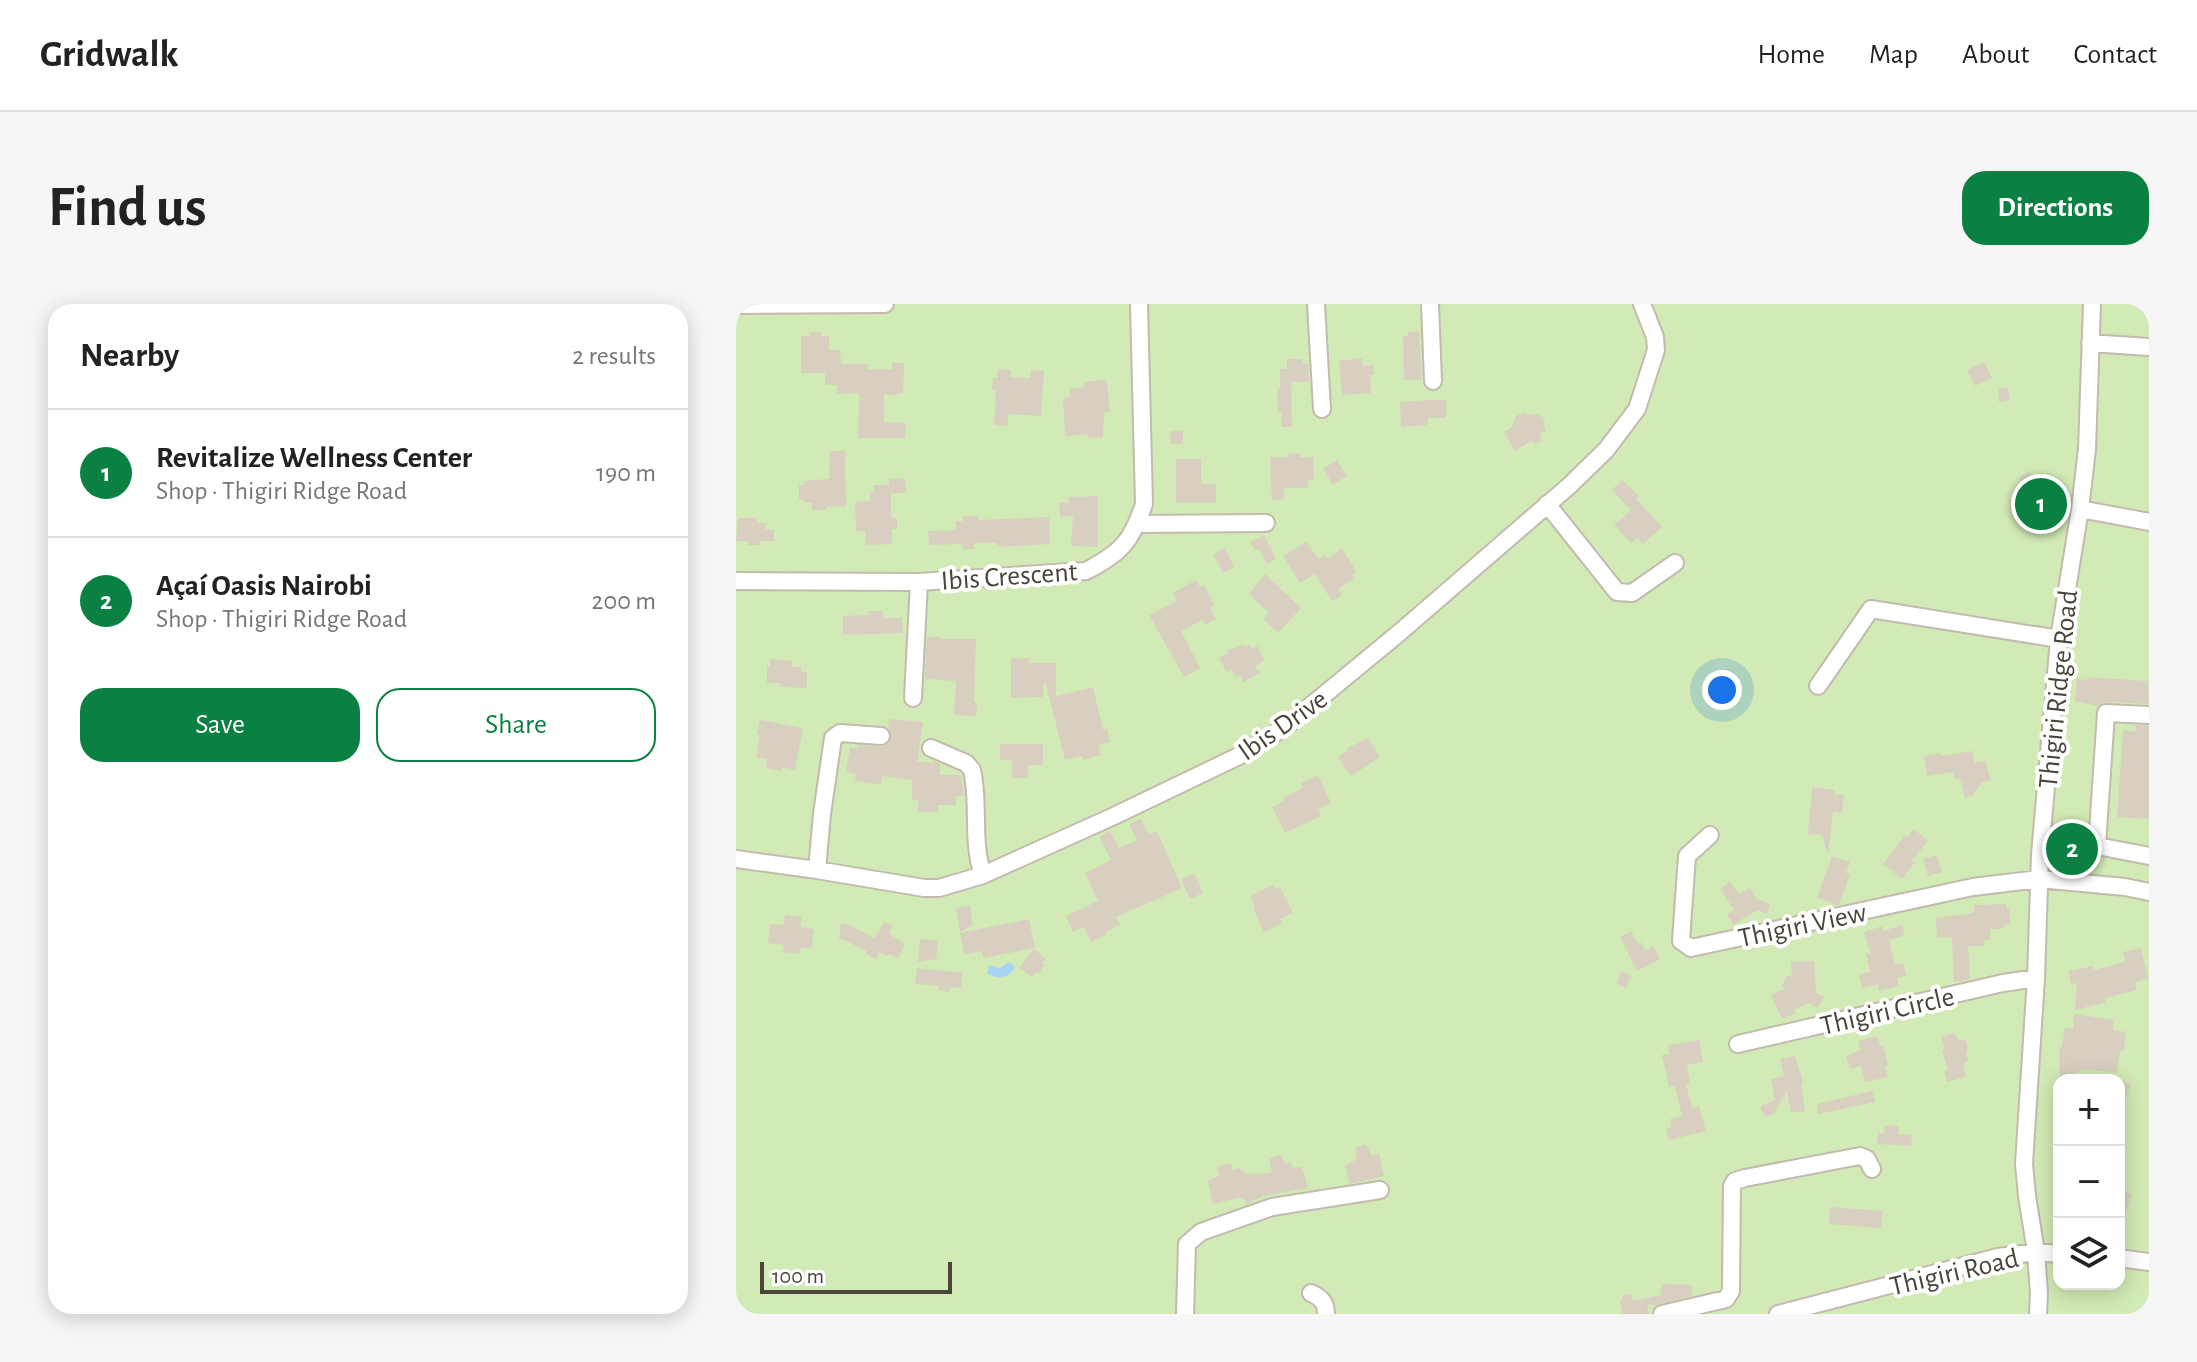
<!DOCTYPE html>
<html lang="en">
<head>
<meta charset="utf-8">
<style>
	:root { --surface:#fff; --page:#f6f6f6; --text:#222; --muted:#767676; --line:#e0e0e0; --accent:#0b8043 }
	body { margin:0; font-family:"Alegreya Sans",sans-serif; background:var(--page); color:var(--text) }
	.controls { position:absolute; right:24px; bottom:24px; display:grid; overflow:hidden; border-radius:16px; box-shadow:0 4px 20px #0003 }
	.controls button { width:72px; height:72px; display:grid; place-items:center; padding:0; border:0; border-bottom:2px solid var(--line); background:var(--surface); color:var(--text); font:40px sans-serif }
	.scale { position:absolute; left:24px; bottom:20px; width:192px; box-sizing:border-box; padding-left:8px; border:4px solid #4b4439; border-top:0; font-size:22px; line-height:28px; white-space:nowrap; color:#4b4439; -webkit-text-stroke:6px #fff; paint-order:stroke }
	.you { position:absolute; left:986px; top:386px; width:28px; height:28px; margin:-20px; border:6px solid #fff; border-radius:50%; background:#1a73e8; box-shadow:0 0 0 12px #1a73e833 }
	.badge { display:grid; place-items:center; width:52px; height:52px; border-radius:50%; background:var(--accent); color:#fff; font-size:26px; font-weight:700 }
	.pin { position:absolute; translate:-50% -50%; border:4px solid #fff; box-shadow:0 2px 8px #0006 }
	.list { margin:0; padding:0; list-style:none }
	h2 { display:flex; justify-content:space-between; align-items:center; height:104px; margin:0; padding:0 32px; font-size:34px }
	h2 small { font-size:26px; font-weight:400; color:var(--muted) }
	.list li { display:grid; grid-template-columns:52px 1fr auto; gap:24px; align-items:center; box-sizing:border-box; height:128px; padding:0 32px; border-top:2px solid var(--line) }
	.list b { display:block; font-size:30px; white-space:nowrap }
	.list p { margin:0; font-size:26px; white-space:nowrap; color:var(--muted) }
	.list em { font-size:26px; font-style:normal; color:var(--muted) }
	.actions { display:flex; gap:16px; padding:24px 32px }
	.actions a { flex:1; padding:18px 0; border:2px solid var(--accent); border-radius:24px; text-align:center; font-size:28px; color:var(--accent) }
	.actions .main { background:var(--accent); color:#fff }
	.icon { flex:none; width:44px; height:44px; fill:none; stroke:currentColor; stroke-width:2; stroke-linecap:round; stroke-linejoin:round }
	.map { position:relative; flex:none; width:1413px; height:1010px; overflow:hidden; border-radius:24px }
	header { display:flex; align-items:center; gap:48px; box-sizing:border-box; height:112px; padding:0 40px; background:var(--surface); border-bottom:2px solid var(--line) }
	header strong { font-size:38px }
	nav { display:flex; gap:44px; margin-inline-start:auto; font-size:28px }
	.intro { display:flex; align-items:center; justify-content:space-between; box-sizing:border-box; height:192px; padding:0 48px }
	h1 { margin:0; font-size:56px }
	.button { padding:20px 36px; border-radius:24px; background:var(--accent); color:#fff; font-size:28px; font-weight:700 }
	main { display:flex; gap:48px; padding:0 48px }
	aside { flex:1; background:var(--surface); border-radius:24px; box-shadow:0 4px 20px #0003 }
	.map>svg:first-child { display:block }
</style>
</head>
<body>
<header>
<strong>Gridwalk</strong>
<nav><a>Home</a><a>Map</a><a>About</a><a>Contact</a></nav>
</header>
<div class="intro"><h1>Find us</h1><a class="button">Directions</a></div>
<main>
<aside>
<h2>Nearby<small>2 results</small></h2>
<ul class="list">
<li><span class="badge">1</span><div><b>Revitalize Wellness Center</b><p>Shop · Thigiri Ridge Road</p></div><em>190 m</em></li>
<li><span class="badge">2</span><div><b>Açaí Oasis Nairobi</b><p>Shop · Thigiri Ridge Road</p></div><em>200 m</em></li>
</ul>
<div class="actions"><a class="main">Save</a><a>Share</a></div>
</aside>
<div class="map">
<svg width="1413" height="1010" viewBox="0 0 1413 1010">
	<rect width="100%" height="100%" fill="#f6f3ec"/>
	<path fill="#d2eab5" fill-rule="evenodd" d="M0 0H1413V1010H0ZM1323 776H1383V980H1323Z"/>
	<path fill="#a9d4f2" d="M271 659H276L279 663C273 675 261 676 251 669L253 661 264 664Z"/>
	<path fill="#d8cfc1" d="M683 27 686 76H668L667 32H672V28Z
		M73 28H85V32H93V46H104L105 60H132V65H156V59H168L167 89H162L161 91H148V118L170 119 169 134H122L123 89 101 90V81H89V69H65V32H73Z
		M626 54 627 62 637 61 638 71H634L635 89 606 91 603 57Z
		M551 55H567V60H572L573 78H555L556 123H545L546 108H542L541 84H544V65H551Z
		M1248 58 1256 74 1239 82 1231 66Z
		M262 65 275 66 274 73 294 74 295 66 308 67 305 112 272 110V122L258 121 260 86H256L257 73 261 74Z
		M366 76 371 77 374 108 368 109 367 133 353 134 352 130 329 132 327 94 334 93 333 85 349 83 348 78Z
		M1272 84 1274 96 1263 98 1262 85Z
		M692 96H710V114H693L691 121 665 123 664 98Z
		M789 108 793 111 802 110 809 117 808 121 810 128 804 129 806 136 800 140 795 137 779 147 768 128 776 123 780 112Z
		M447 126V140H435L434 127Z
		M94 147H109L110 202 90 203V206H76V199H68V196H63V181H68L67 177 93 175Z
		M564 149V153H577L578 176H572V184H548V195L536 196 534 153H552V150Z
		M440 155H465V180H480V199H440Z
		M601 156 611 172 597 181 587 165Z
		M1293 168 1299 180 1290 185 1283 173Z
		M169 174 170 189H155V214H161V225H156V240L130 241 129 227H120L119 198 134 197V189H138L137 181H153V175Z
		M886 176 903 192 900 195 926 223 907 240 901 233 895 239 878 221 895 206 876 186Z
		M1288 185 1300 208 1281 217 1274 202 1284 197 1280 190Z
		M362 192V243L335 242 337 212 324 213 323 199H333V193Z
		M227 212H243L242 216 313 213 314 240 261 243V239H238V245H227V240L193 241 192 227 220 226V217H227Z
		M2 214H21V219H30L29 225 38 226V237H24V241H12V237H0Z
		M528 231 540 255 531 260 523 245 519 247 514 238Z
		M571 238 582 255 589 251 591 255 606 245 621 268 615 271 618 275 602 285 606 291 596 297 579 270 564 279 547 252Z
		M489 244 498 263 487 269 477 250Z
		M529 270 565 304 542 329 527 315 533 309 513 290Z
		M460 276 464 283 468 281 479 302 474 304 480 315 469 321 466 316 445 327 464 364 448 373 413 311 441 297 437 289Z
		M132 307H147V314H166L167 329 107 331V312L133 311Z
		M191 333H204L205 335H240L238 398H241L240 412 218 411 220 377 189 375Z
		M507 340 508 343 514 340 516 345 521 342 529 356 519 362 524 369 507 378 503 371 499 373 495 365 491 368 483 354 492 349 491 347Z
		M293 354V359H320V392L357 383 367 426 371 425 374 438 362 441 365 451 347 456 346 452 329 456 310 380 307 381V393L275 394V355Z
		M34 355 56 357 55 363H65V368H71V384L44 383 45 379H31V362H34Z
		M1352 373 1412 377 1413 400 1371 398 1362 402 1339 397 1341 375 1352 376Z
		M153 415 187 418 181 458H199L204 460V471H225L228 492H220V501H202V508H182V496H176V476L146 472 145 481 119 477 120 470 110 468 114 443 122 444V441L145 443 154 439 156 432 152 424Z
		M24 416 67 424 59 466 46 463 45 467 30 464 31 455 20 453 24 431H21Z
		M1400 421 1413 422V515L1381 513 1387 426 1400 428Z
		M632 434 644 453 615 472 602 453 612 447 610 445Z
		M264 440H307V461H292V474H276V456H264Z
		M1236 447 1239 459 1250 457 1254 476 1246 478 1237 491 1229 494 1224 474 1218 475 1217 468 1191 472 1188 452 1205 449 1206 452Z
		M582 471 595 499 582 505 585 512 549 529 536 503 548 497 547 494 567 484 565 479Z
		M1076 483 1099 486 1098 490 1108 491 1106 509 1097 508 1092 551 1086 531 1072 530Z
		M405 515 413 531 421 527 446 584 380 613 384 621 369 628 370 631 355 638 348 623 337 628 330 612 362 597 349 569 375 556 363 533 374 527 383 544 401 536 393 520Z
		M1178 525 1192 537 1174 559 1180 557 1166 575 1147 560 1169 531 1171 533Z
		M1201 551 1206 568 1192 572 1187 555Z
		M1096 552 1114 558 1110 569 1114 570 1103 601H1101L1081 594Z
		M458 570 467 589 454 595 445 575Z
		M994 578 1003 590 1014 584 1021 595 1034 600 1031 610 1021 606 997 621 991 610 998 606 984 585Z
		M537 581 539 585 544 583 557 609 544 615 546 619 528 628 517 604 519 603 514 592Z
		M1270 600 1271 605H1274V620H1269L1265 625H1254V636H1248V642H1232L1234 675 1218 678 1216 633 1201 634 1200 614 1238 609V601Z
		M234 602 237 621 224 628 220 604Z
		M49 611 66 613 64 623 78 625 75 645 65 643 64 650 47 648 48 641 32 639 34 620 48 621Z
		M293 615 299 644 247 654 246 647 228 650 224 629Z
		M148 618 157 622 153 630 169 640 162 654 153 650 151 652 143 648 140 655 130 650 131 647 108 636 103 635 105 619 111 620 139 634Z
		M1166 621 1169 631 1153 636 1159 661 1167 659 1170 672 1161 674 1163 682 1143 687 1142 680 1126 684 1123 670 1134 668 1130 649 1135 650 1128 628 1146 622 1147 627Z
		M895 627 902 640 905 638 909 647 917 642 924 655 901 667 884 633Z
		M184 635 202 637 200 655 182 658Z
		M1405 644 1412 675 1399 678 1401 686 1369 694 1370 698 1339 706 1341 679 1335 680 1332 667 1357 662 1358 666 1389 658 1387 648Z
		M298 645 310 655 306 659 309 661 302 670 300 668 296 673 283 664Z
		M1078 657 1080 689 1088 693 1082 704 1073 699 1058 706 1060 709 1046 715 1035 691 1048 685 1046 681 1051 672H1056L1055 658Z
		M181 664 227 669 225 684 215 683 214 688 202 686 203 682 179 680Z
		M886 667 896 672 890 684 880 679Z
		M1338 710 1378 716 1377 726 1390 728 1388 746 1384 748 1381 769 1348 765 1338 770V776H1324L1323 747 1326 742 1329 724 1337 725Z
		M1219 729 1222 737 1229 735 1232 744 1230 749 1232 756 1227 762 1230 773 1211 778 1208 767 1212 766 1206 747 1209 745 1205 733Z
		M1142 732 1144 742 1147 741 1152 762H1149L1152 773 1129 778 1125 762 1114 765 1110 752 1124 746 1122 737Z
		M963 736 967 758 951 761 954 779 950 780 956 804 963 802 970 827 933 836 930 824 936 823 934 815 946 812 939 782 933 783 926 751 933 750 932 741Z
		M1059 752 1067 777 1065 780 1069 807 1055 809 1051 787 1038 810 1029 812 1025 806V802L1039 796 1035 775 1048 772 1044 755Z
		M1383 776 1395 780 1384 808H1383Z
		M1136 787 1139 798 1082 810 1081 800Z
		M1149 821 1163 822 1162 830 1176 831 1175 842 1141 840 1142 829H1148Z
		M630 840 636 852 643 850 648 872 614 880 609 862 621 855 619 844Z
		M545 851 549 860 554 858 557 864 566 863 572 884 527 892 511 900 506 893 477 900 472 877 483 872 481 863 494 859 497 866 503 864 510 870 536 869 533 854Z
		M1383 885 1396 890 1384 922 1383 921Z
		M1094 903 1147 907 1145 924 1093 920Z
		M925 980 956 981V992L921 1001 911 1000 913 1010H887L883 997 886 996 887 991 895 990 897 997 925 991Z"/>
	<g fill="none" stroke-linecap="round" stroke-linejoin="round">
		<defs>
			<path id="minor" d="M580 0 586 105
				M694 0 697 77
				M0 1 149 0
				M1354 39 1413 43
				M811 200 881 288 896 289 939 259
				M1344 205 1413 218
				M401 220 530 219
				M0 277 183 278 350 267C385 249 396 237 408 200L403 0
				M1082 382 1135 305 1323 335
				M177 394 183 278
				M1413 411 1370 409 1361 542 1413 552
				M195 444 230 459 236 466C244 501 235 537 247 571
				M974 531 951 552 945 637 955 644 1237 583 1303 575 1389 583 1413 588
				M0 555 81 566 188 584H203L247 571 378 512 505 451 549 423 663 329 833 182 870 146 901 105 920 46 919 33 906 0
				M81 566 86 510 97 434 104 429 145 432
				M1002 740 1267 679 1300 674
				M1383 954 1413 958
				M575 989C585 994 590 998 590 1010
				M449 1010 451 940 465 928 536 903 644 886
				M926 1010 990 995 995 987 996 882 999 877 1009 874 1124 852 1131 855 1136 865
				M1042 1010 1262 953 1300 948 1323 950
				M1302 1010 1303 989 1300 948 1291 892 1288 860 1300 674 1304 551 1323 335 1344 205 1351 145 1356 0"/>
		</defs>
		<use href="#minor" stroke="#c2bbae" stroke-width="20"/>
		<use href="#minor" stroke="#fff" stroke-width="16"/>
	</g>
	<g text-anchor="middle" stroke-width="8" stroke-linejoin="round" paint-order="stroke">
		<g font-size="28" fill="#4b4439" stroke="#fff">
			<text transform="translate(273 271) rotate(-4)" y="10">Ibis Crescent</text>
			<text transform="translate(1321 385) rotate(-84)" y="10">Thigiri Ridge Road</text>
			<text transform="translate(546 420) rotate(-35)" y="10">Ibis Drive</text>
			<text transform="translate(1066 620) rotate(-12)" y="10">Thigiri View</text>
			<text transform="translate(1151 706) rotate(-13)" y="10">Thigiri Circle</text>
			<text transform="translate(1218 967) rotate(-13)" y="10">Thigiri Road</text>
		</g>
	</g>
</svg>
<div class="controls">
<button>+</button>
<button>−</button>
<button><svg class="icon" aria-label="layers" viewBox="0 0 24 24"><path d="M12 4l9 5-9 5-9-5zM3 14l9 5 9-5"/></svg></button>
</div>
<div class="scale">100 m</div>
<div class="you"></div>
<div class="pin badge" style="left:1305px;top:200px">1</div>
<div class="pin badge" style="left:1336px;top:545px">2</div>
</div>
</main>
</body>
</html>
